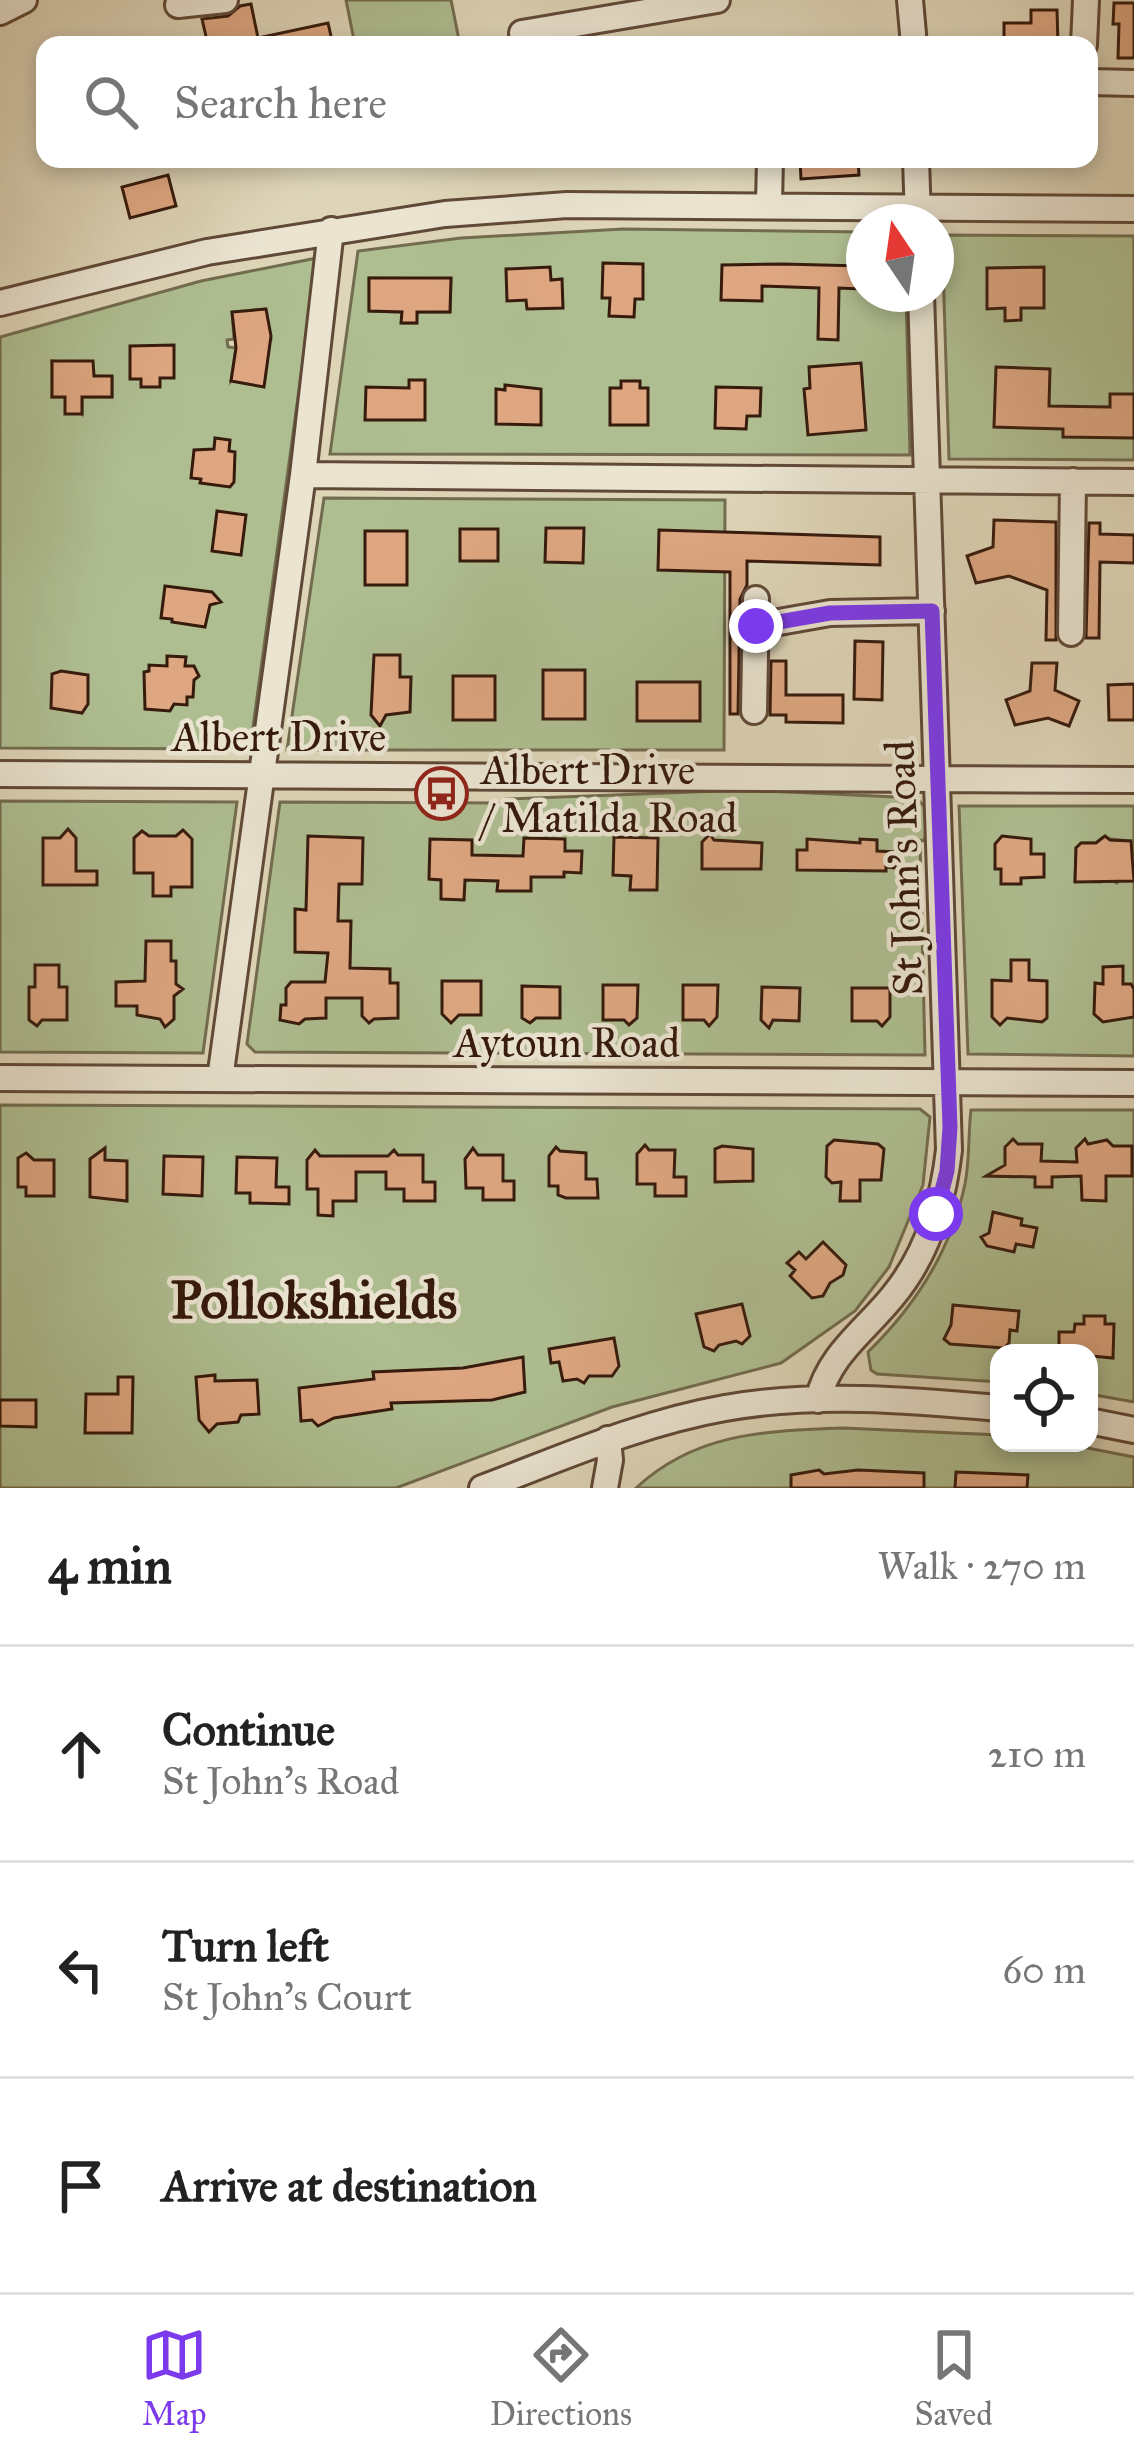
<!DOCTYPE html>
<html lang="en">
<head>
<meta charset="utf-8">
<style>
	:root { --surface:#fff; --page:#f6f6f6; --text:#222; --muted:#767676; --line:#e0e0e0; --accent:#7c3aed }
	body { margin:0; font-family:"IM FELL Great Primer",serif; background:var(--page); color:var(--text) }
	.controls { position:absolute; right:36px; bottom:36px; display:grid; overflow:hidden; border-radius:24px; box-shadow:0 6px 18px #0003 }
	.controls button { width:108px; height:108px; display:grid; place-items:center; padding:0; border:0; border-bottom:3px solid var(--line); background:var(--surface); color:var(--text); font:60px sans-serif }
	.compass { position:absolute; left:846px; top:204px; width:108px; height:108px; border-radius:50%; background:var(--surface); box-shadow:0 6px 18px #0003; rotate:347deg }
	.stop { position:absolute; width:36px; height:36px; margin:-27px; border:9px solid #7c3aed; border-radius:50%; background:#fff }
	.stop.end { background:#7c3aed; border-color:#fff; box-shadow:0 3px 12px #0008 }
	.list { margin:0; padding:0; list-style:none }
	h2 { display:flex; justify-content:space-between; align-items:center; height:156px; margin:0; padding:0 48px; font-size:51px }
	h2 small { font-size:39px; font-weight:400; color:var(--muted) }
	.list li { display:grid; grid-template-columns:78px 1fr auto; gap:36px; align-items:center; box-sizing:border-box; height:216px; padding:0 48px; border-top:3px solid var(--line) }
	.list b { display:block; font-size:45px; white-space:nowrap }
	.list p { margin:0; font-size:39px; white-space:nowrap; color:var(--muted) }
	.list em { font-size:39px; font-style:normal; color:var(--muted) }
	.icon { flex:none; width:66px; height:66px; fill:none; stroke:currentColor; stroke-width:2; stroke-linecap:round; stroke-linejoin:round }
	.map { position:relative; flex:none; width:1134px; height:1488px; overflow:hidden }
	.search { position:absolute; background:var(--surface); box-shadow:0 6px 18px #0003; left:36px; right:36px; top:36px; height:132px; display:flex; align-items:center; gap:30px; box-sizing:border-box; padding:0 42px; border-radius:24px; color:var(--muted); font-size:45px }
	.sheet { height:804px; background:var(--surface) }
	nav { display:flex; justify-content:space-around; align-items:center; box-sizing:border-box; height:168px; border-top:3px solid var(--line); background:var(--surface); font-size:33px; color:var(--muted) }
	nav a { display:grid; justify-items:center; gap:6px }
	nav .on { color:var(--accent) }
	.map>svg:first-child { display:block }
</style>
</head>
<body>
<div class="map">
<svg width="1134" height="1488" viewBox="0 0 1134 1488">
	<rect width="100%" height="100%" fill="#ded5b8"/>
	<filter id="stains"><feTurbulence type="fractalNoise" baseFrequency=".00167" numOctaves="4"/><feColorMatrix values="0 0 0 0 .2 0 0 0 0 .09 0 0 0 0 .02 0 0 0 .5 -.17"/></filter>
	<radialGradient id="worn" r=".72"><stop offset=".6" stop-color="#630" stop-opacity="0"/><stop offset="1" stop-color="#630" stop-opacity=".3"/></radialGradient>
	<path fill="#aebe91" stroke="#726c4e" stroke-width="3" fill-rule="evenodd" d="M346 0H451L460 45H355Z
		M623 229 864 232V294H906L910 455 330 454 358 251 461 238ZM369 278 451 279 450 312H417L416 323H402V312L369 311Z
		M942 235 1134 236V460L949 459Z
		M317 258 250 749 0 748V337L201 281ZM265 309 271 340 231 381 236 348 228 347 227 340 234 339 232 312ZM52 361 94 376 112 377V397H82V414L65 397H52Z
		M324 498 725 500 724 750H287Z
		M746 790 917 798 931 815 924 841 920 840 925 1055 255 1052 247 1044 280 802 504 803 506 799Z
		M0 801 237 802 203 1053 0 1052Z
		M959 806H1134V855H1131L1130 841 1102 838 1096 843H1082L1076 848 1075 881 1101 882 1104 877 1117 883 1122 876 1125 881H1134V1056L968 1054Z
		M0 1105 920 1109 930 1117 923 1185 889 1267 855 1311 781 1363 612 1407 396 1488H0Z
		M971 1110H1134V1402L1089 1394V1353H999V1382L877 1374 871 1370 868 1352C916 1305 951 1251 965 1184 970 1159 968 1134 971 1110Z
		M843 1428 999 1435V1443H1062L1134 1457V1488H636C696 1432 766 1431 843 1428Z"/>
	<path fill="#dea782" stroke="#361a0c" stroke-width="3" d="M1114 3H1134V58H1118L1119 24H1113Z
		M251 4 258 38 328 23 333 45H208L202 19 228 16 240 6Z
		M1031 10H1057L1058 45H1004V23H1031Z
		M800 159H858L859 175 801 179Z
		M168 175 176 206 130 218 122 187Z
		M603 263 643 264V299H635L634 317 609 316 610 298H602Z
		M782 264 862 266 861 289 839 288 838 340 818 339 819 288 762 286V301L721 300 722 265Z
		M550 267 551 280 562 279 563 308 527 309 526 300 507 301 506 269Z
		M1044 267V308H1021V320L1005 321V308L987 309V268Z
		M369 278H451L450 312H417V323H401L402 312 369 311Z
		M266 309 271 336 264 387 231 381 236 348 232 312Z
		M174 345V378H160V387H141V379H130V346Z
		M52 361H93L94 376H112V397H82V414H65V397H52Z
		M861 363 866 430 808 435 804 389 810 388 809 367Z
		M996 367 1050 369 1049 406 1110 407V394H1134V438L1063 437V429L994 427Z
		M409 380H425V420H365L366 387 409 388Z
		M621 381H640V388H648V425H610V388H621Z
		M505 385 541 389V425L496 424V389L505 390Z
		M716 387 761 388 760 416H747L746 429 715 428Z
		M215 438 230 440 229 451 235 452 234 482 230 487 200 483 201 479 191 478 194 450 214 449Z
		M217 511 246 515 241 555 212 551Z
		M994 520 1056 522V640H1046L1047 590 1009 576 976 583 967 556 993 547Z
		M1089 523H1100V534L1134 535V563L1100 562 1099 638H1086Z
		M546 528H584L583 563 545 562Z
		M460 529H498V561H460Z
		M659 530 880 537V565L747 561V585L740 599 738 714H730V572L658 570Z
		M365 531H407V585H365Z
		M165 586 212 592 221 602 210 605 205 627 172 622V619L161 618Z
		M855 641 883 642 882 700 854 699Z
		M374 655H400V677H411L410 712 386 715 380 726 371 715Z
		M167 656 186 657 185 666H194L199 676 194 680 193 697H187V705L174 704 170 711 145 709 144 672 149 671V665L167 666Z
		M771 661H786V695H843V723L786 722V715H770Z
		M1032 663H1057L1055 690 1079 701 1069 726 1048 718 1015 725 1006 700 1030 691Z
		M543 670H585V719H543Z
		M61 671 88 675V704L82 713 51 708 52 674Z
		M453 676H495V720H453Z
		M637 682H700V721H637Z
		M1134 684V720H1109L1108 685Z
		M68 829 76 838V871H97V885H43V838H60Z
		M183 830 192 839V887H171V896H153V873H134V838L142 831 149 836H176Z
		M710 834 714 840 762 843 761 869H702V842Z
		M308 836 363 838 362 884H339L338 921H351L350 968 390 969V983H398V1018L374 1019 369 1023 362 1016V998H326V1018L305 1019 299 1024 280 1020 281 1005H286V988L291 982H325L328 953 295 952V909L306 910Z
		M1002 836 1031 839V854H1044V877L1021 878V884H1001V869H995V844Z
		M1105 836 1110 840 1131 841 1134 881 1075 882 1076 848 1081 843H1096Z
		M614 837 658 838 657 890H630L631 876 613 875Z
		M524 838 565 839V851H582L581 873 564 872V877H531V891H497L498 881 465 880 464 900 441 899V880L429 879 430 839 472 840V855L523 856Z
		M807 839 860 843V839L877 840V851L897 852 896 868 886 867V871L797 870V850H807Z
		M146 941H171V961H176V984L183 989 174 996V1019L165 1027 160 1019 137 1015V1006H116V982L145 981Z
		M1011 960H1029V980L1047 981V1018L1042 1022 1007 1018 1000 1025 992 1017V980L1011 981Z
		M35 965H59V987H67V1020H42L37 1026 29 1020V987H35Z
		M1123 966V984H1131L1134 989V1017L1103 1022 1094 1014 1095 983 1103 984V967Z
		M442 981H481V1015H459L451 1023 442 1014Z
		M603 985H638L637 1018 629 1025 624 1020H603Z
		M683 985H718L717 1017 709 1026 704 1020H683Z
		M522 986 560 987V1018H536L530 1023 522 1018Z
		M762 987 800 988 799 1021 773 1020 769 1028 761 1020Z
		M852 988H890V1017L882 1026 877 1021H852Z
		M1013 1139 1018 1144H1042L1041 1161 1077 1162 1076 1148 1085 1139 1088 1144 1107 1140 1113 1146H1132V1176H1106V1201L1082 1200 1081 1176 1052 1177V1187H1035V1177L986 1176 1005 1165V1147Z
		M834 1140 878 1144 884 1149 881 1180H860V1201H840L841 1182 832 1183 826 1177 827 1146Z
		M645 1145 649 1150H675L674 1177H686V1196H655V1184H637V1154Z
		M722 1146 753 1149V1181L715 1182V1149Z
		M556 1147 560 1151 586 1153V1179H597L598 1198H566L558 1195V1186H549V1156Z
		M105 1148V1160L127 1161V1201L90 1197V1159Z
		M473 1148 478 1155H503V1181H514V1200H483V1188H466L465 1159Z
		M315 1150 320 1156H388L394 1150 398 1155H423V1182H435V1201H404V1189H386V1172H356V1201H333V1216L318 1215V1189H307V1160Z
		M26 1153 34 1160H54V1196H26V1187H18V1158Z
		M164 1156 203 1157 202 1196 163 1194Z
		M237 1157 277 1158 276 1187H289V1204L250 1203V1193H236Z
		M993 1212 1022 1219 1021 1225 1037 1228 1033 1247 1016 1244 1014 1252 987 1246 981 1237 989 1233Z
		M823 1242 846 1265 843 1275 830 1283 823 1296 812 1298 790 1276 795 1270 787 1263 799 1252 806 1259Z
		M742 1304 750 1336 742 1344 736 1341 719 1345 714 1351 704 1347 696 1314Z
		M953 1305 1019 1311 1017 1331 1010 1330 1009 1343 1004 1348 950 1344 944 1339 951 1325Z
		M1084 1316H1105V1324H1114L1113 1358 1059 1353V1332H1074L1075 1324H1084Z
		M614 1338 619 1366 612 1376H589L584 1383 577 1379 563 1381 559 1362 551 1363 549 1349Z
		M523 1357 525 1392 492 1400 391 1403 392 1409 334 1418 318 1426 312 1420 301 1421 299 1388 374 1379 373 1372 463 1368Z
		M215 1375V1381L257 1380 259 1414 241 1415 238 1422 217 1424 209 1432 199 1420 196 1377Z
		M118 1377H133L132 1433H85L86 1394H118Z
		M0 1400H36V1427L0 1426Z
		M819 1470 824 1474 858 1470 924 1473V1488H791V1475Z
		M956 1472 1028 1475 1027 1488H955Z"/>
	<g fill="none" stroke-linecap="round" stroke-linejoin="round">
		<defs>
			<path id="minor" d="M910 0 914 45
				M178 5 225 0
				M0 12 24 0
				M522 33 717 0
				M1084 45 1086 0
				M1089 82 1134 83
				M916 159 918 220
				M769 204 770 159
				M0 303 207 252 445 214 567 205 1134 209
				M303 475 1134 482
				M756 626 830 613 932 611
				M1071 633 1073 481
				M754 711 756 599
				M0 774 1134 780
				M0 1078 1134 1083
				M220 1079 303 475 331 230
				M818 1400C829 1354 865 1331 893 1296 927 1255 943 1202 949 1150L921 294
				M1089 1421 1134 1430
				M482 1488C562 1458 640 1423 725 1408 815 1392 909 1400 999 1408
				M605 1488 610 1460 608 1439"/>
		</defs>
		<use href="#minor" stroke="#604937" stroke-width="30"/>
		<use href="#minor" stroke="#eae4d1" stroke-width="24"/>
	</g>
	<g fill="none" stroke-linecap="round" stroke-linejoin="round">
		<path stroke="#7c3aed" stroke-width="15" d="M756 626 830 613 932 611 950 1127 947 1171 936 1214"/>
	</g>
	<defs>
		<symbol id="bus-ring" viewBox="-11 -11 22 22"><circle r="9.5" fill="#eae4d1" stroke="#8f2418" stroke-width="1.5"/><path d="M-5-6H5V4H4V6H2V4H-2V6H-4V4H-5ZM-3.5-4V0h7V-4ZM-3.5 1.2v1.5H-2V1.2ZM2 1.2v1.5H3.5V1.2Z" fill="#8f2418"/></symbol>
	</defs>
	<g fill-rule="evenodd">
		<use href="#bus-ring" x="412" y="764" width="59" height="59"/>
	</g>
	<g text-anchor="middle" stroke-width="9" stroke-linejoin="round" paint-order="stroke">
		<g font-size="42" fill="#361a0c" stroke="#eae4d1">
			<text x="279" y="751">Albert Drive</text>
			<text transform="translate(903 868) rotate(-92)" y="15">St John's Road</text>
			<text x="567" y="1057">Aytoun Road</text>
		</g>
		<g font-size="42" fill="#361a0c" stroke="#eae4d1" text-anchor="start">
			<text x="481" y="784">Albert Drive<tspan x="481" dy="48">/ Matilda Road</tspan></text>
		</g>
		<g font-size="54" font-weight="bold" fill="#361a0c" stroke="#eae4d1">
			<text x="314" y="1318">Pollokshields</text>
		</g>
	</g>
	<rect width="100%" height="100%" filter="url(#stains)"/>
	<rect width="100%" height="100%" fill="url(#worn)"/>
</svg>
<div class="controls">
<button><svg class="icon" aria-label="locate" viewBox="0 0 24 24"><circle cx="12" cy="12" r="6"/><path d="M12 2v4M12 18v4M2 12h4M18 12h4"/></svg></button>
</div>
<svg class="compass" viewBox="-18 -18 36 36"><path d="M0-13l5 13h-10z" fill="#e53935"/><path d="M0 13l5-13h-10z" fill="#767676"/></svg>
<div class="stop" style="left:936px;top:1214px"></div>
<div class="stop end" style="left:756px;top:626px"></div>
<div class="search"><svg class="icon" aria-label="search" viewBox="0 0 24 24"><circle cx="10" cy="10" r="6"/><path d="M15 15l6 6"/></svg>Search here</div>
</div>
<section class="sheet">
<h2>4 min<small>Walk · 270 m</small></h2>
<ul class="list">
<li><svg class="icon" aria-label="ahead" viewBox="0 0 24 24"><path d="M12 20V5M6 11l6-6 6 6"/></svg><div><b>Continue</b><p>St John's Road</p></div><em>210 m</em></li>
<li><svg class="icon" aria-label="left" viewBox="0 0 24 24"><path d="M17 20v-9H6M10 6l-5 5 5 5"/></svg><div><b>Turn left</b><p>St John's Court</p></div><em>60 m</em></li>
<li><svg class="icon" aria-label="arrive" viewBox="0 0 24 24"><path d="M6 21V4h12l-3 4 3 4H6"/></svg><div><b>Arrive at destination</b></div></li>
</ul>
</section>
<nav>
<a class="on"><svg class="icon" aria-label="map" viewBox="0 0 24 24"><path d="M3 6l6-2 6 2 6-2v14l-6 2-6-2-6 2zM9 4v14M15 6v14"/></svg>Map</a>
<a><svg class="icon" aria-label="directions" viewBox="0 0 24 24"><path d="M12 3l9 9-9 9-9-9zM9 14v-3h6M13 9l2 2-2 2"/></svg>Directions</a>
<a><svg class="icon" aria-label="saved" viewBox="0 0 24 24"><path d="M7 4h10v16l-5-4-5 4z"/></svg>Saved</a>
</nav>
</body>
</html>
